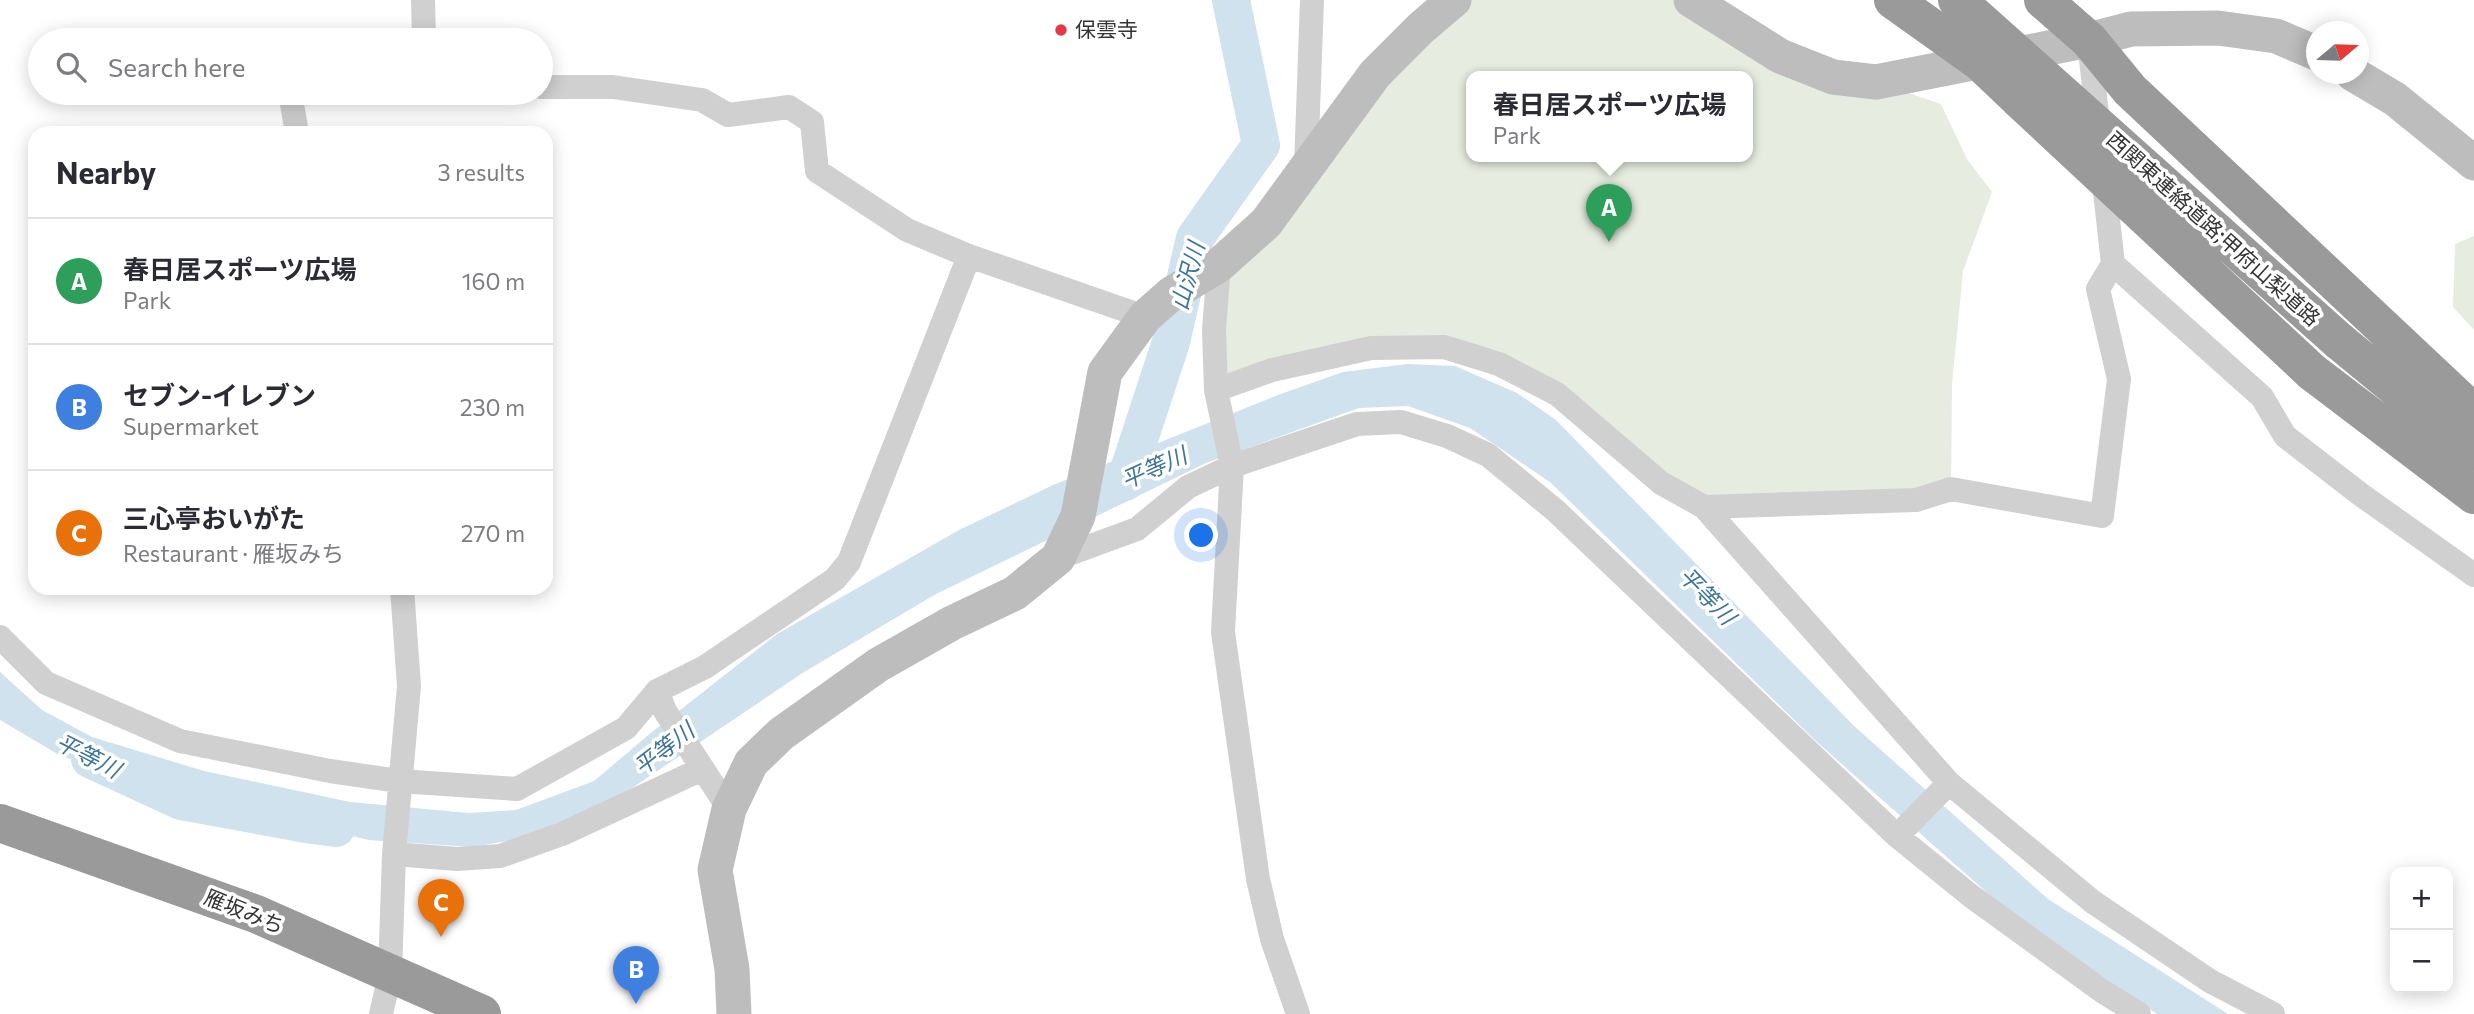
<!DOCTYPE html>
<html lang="en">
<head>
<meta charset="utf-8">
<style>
	:root { --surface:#fff; --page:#f7f7f7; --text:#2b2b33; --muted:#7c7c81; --line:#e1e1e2; --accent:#2563eb }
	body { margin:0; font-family:Commissioner,"Noto Sans JP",sans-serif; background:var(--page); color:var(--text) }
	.controls { position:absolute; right:21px; bottom:21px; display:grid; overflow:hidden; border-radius:14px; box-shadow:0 4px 18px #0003 }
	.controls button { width:63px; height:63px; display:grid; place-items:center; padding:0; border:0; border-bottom:2px solid var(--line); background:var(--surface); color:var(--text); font:35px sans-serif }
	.compass { position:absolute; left:2306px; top:21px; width:63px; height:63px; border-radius:50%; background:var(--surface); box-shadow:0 4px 18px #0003; rotate:71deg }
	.you { position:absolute; left:1202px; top:536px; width:24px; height:24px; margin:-18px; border:5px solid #fff; border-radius:50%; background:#1a73e8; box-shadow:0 0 0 10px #1a73e833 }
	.badge { display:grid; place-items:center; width:46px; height:46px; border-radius:50%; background:var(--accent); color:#fff; font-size:23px; font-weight:700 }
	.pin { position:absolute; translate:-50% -58px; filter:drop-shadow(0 2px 4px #0008) }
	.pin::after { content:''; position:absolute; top:37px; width:24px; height:21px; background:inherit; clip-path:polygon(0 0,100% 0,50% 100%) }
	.popup { position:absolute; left:1466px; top:71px; width:287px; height:91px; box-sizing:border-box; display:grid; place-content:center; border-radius:14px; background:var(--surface); filter:drop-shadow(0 2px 5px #0005); font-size:23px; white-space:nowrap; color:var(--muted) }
	.popup b { font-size:26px; color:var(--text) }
	.popup::after { content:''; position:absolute; left:50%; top:100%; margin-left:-14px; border:14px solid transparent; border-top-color:var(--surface) }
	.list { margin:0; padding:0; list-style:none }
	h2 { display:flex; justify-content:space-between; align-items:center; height:91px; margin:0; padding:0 28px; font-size:30px }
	h2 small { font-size:23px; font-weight:400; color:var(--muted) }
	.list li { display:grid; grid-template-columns:46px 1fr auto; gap:21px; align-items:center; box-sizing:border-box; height:126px; padding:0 28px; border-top:2px solid var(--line) }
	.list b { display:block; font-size:26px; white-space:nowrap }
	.list p { margin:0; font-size:23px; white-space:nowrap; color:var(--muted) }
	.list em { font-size:23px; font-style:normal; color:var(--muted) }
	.icon { flex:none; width:38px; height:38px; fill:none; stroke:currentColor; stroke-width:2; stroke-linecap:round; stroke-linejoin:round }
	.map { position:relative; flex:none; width:2474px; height:1014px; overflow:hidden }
	.search { position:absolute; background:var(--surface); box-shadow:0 4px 18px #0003; left:28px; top:28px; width:525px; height:77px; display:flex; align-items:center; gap:18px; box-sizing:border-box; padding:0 24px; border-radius:38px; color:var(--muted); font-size:26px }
	.panel { position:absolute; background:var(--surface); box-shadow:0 4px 18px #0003; left:28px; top:126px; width:525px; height:469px; border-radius:21px }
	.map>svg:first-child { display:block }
</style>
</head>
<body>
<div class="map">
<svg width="2474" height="1014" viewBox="0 0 2474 1014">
	<rect width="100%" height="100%" fill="#fff"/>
	<path fill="#e6ecdf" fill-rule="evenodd" d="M1454 0H1691L1876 82 1941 104 1967 159 1992 192 1963 271 1952 385 1951 489 1704 507 1499 364 1371 348 1216 390 1219 265ZM1471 76H1747V156H1471Z
		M2474 236V330L2453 307 2455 244Z"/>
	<path fill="#cfe2ee" d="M1407 364 1455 366 1517 393 1556 420 1853 725 2048 899 2228 1014H2157L2027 928 1818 743 1550 482 1470 428 1408 406 1359 408 1206 463 936 594 804 672 601 809 530 837 472 847 369 840 187 797 61 756 0 720V672L42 710 92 737 204 771 350 802 469 813 516 810 594 781 652 732 777 634 959 530 1053 485 1278 395 1343 372Z"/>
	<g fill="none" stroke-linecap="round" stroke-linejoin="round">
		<path stroke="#cfe2ee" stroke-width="38" d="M1125 482 1171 342 1195 238 1261 145 1231 0
			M90 759 181 801 312 825 336 828"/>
		<path stroke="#d0d0d0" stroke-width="24" d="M423 0 424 40
			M2089 42 2099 131
			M541 87H613L702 100 728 115 789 107 812 122 817 171 907 230 969 256 1145 317
			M290 93 297 133
			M1306 167 1312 0
			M2113 264 2262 397 2285 436 2360 494 2474 575
			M1219 265 1214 330 1216 390 1232 466 1223 632 1258 879 1272 939 1298 1014
			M1216 390 1272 370 1371 348 1444 347 1499 364 1557 394 1661 483 1704 507 1916 500 1951 489 2102 516 2119 379 2098 289 2113 264 2103 174
			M1704 507 1949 783 2093 902 2210 981 2273 1014
			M1058 558 1137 529 1188 487 1232 466 1357 424 1401 422 1447 436 1488 455 1556 511 1897 836 1971 896 2102 991 2139 1014
			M0 637 46 683 180 741 330 771 399 781 517 789 626 728 657 691 705 667 835 579 849 562 969 256
			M657 691 665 711 729 809
			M1897 836 1949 783
			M394 854 457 859 500 856 562 834 702 769
			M381 1014 390 975 394 854 409 686 402 588"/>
		<path stroke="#bdbdbd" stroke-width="35" d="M1691 0 1780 56 1833 77 1876 82 2089 40 2131 29 2218 28 2276 36 2316 53
			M2353 74 2395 99 2474 163
			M734 1014 732 969 715 870 729 809 751 763 781 734 878 665 952 623 1015 593 1058 558 1078 516 1105 372 1145 317 1171 294 1219 265 1266 223 1375 74 1421 28 1454 0"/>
		<path stroke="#9a9a9a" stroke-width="38" d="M1893 0 1980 62 2020 100
			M2043 0 2089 40 2130 90 2474 413
			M2339 341 2474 452
			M2312 372 2474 495
			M0 823 256 914 482 1014"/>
		<path stroke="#9a9a9a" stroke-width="38" d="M1957 0 2339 341
			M2020 100 2312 372"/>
	</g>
	<circle fill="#e63946" stroke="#fff" stroke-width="2.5" cx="1061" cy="30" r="7"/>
	<g text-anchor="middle" stroke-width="7" stroke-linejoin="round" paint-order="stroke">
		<g font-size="21" fill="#333" stroke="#fff" text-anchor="start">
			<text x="1075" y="37">保雲寺</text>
		</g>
		<g font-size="21" fill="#333" stroke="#fff">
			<text transform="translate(2213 229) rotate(42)" y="7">西関東連絡道路;甲府山梨道路</text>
			<text transform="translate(244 912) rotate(22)" y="7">雁坂みち</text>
		</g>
		<g font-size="23" font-style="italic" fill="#3f7597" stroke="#fff">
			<text transform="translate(1188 276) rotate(-75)" y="8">山沢川</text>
			<text transform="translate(1154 468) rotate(-24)" y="8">平等川</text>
			<text transform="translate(1707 596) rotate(46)" y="8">平等川</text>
			<text transform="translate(664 749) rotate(-38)" y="8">平等川</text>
			<text transform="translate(88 756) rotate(27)" y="8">平等川</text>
		</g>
	</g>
</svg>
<div class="controls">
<button>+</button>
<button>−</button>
</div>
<svg class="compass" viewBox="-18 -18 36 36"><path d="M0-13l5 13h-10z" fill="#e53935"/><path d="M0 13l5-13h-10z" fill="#7c7c81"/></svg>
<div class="you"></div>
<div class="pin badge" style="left:1609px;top:242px;background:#2e9e5b">A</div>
<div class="popup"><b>春日居スポーツ広場</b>Park</div>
<div class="pin badge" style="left:636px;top:1004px;background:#3f7fe0">B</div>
<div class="pin badge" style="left:441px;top:937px;background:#e8710a">C</div>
<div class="search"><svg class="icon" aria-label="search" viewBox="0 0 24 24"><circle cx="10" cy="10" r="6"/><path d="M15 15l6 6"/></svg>Search here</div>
<section class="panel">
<h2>Nearby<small>3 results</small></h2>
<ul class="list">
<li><span class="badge" style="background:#2e9e5b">A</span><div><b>春日居スポーツ広場</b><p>Park</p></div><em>160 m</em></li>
<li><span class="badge" style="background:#3f7fe0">B</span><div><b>セブン-イレブン</b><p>Supermarket</p></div><em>230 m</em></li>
<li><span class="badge" style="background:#e8710a">C</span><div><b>三心亭おいがた</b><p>Restaurant · 雁坂みち</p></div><em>270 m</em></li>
</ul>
</section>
</div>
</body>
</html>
